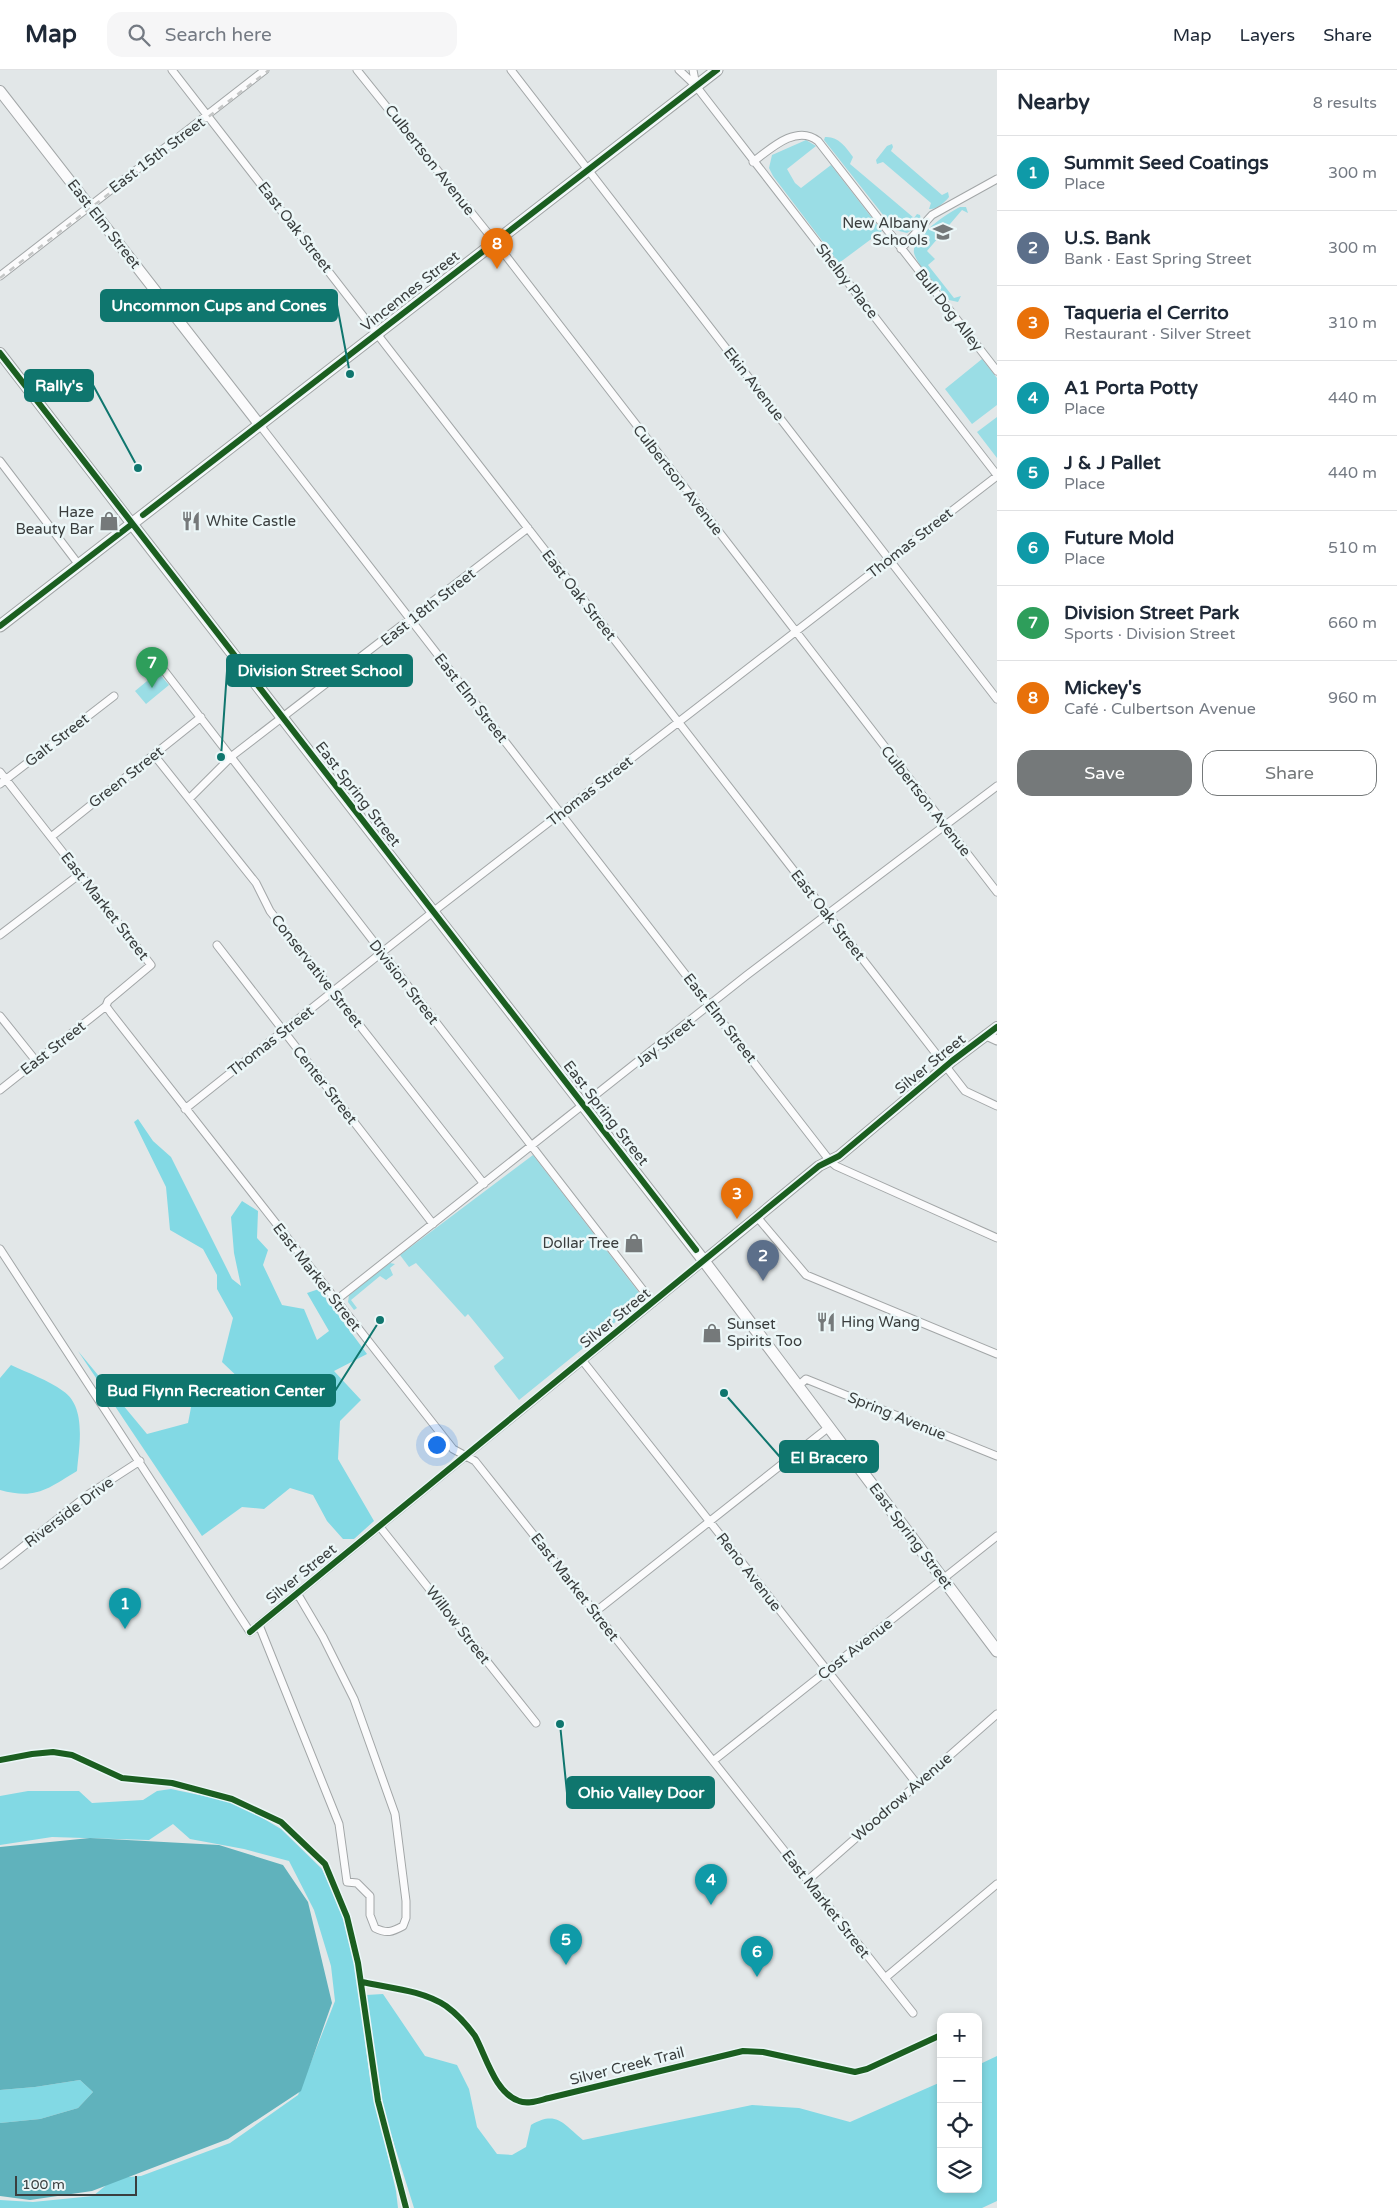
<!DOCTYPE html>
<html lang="en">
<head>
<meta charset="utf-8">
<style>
	:root { --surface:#fff; --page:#f6f6f7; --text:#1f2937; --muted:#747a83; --line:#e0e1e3; --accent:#75797a }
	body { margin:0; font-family:"Varela Round",sans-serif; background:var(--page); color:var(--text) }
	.controls { position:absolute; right:15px; bottom:15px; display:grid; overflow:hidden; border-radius:10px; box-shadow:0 2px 8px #0003 }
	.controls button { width:45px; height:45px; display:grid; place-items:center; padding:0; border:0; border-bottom:1px solid var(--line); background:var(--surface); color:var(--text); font:25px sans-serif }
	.scale { position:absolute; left:15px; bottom:12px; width:122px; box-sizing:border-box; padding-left:5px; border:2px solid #3a3e3e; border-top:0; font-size:14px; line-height:18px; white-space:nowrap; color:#3a3e3e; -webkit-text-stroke:4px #ecf7f8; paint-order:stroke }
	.you { position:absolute; left:436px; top:1374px; width:18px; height:18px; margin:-12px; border:4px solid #fff; border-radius:50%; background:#1a73e8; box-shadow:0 0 0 8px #1a73e833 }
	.badge { display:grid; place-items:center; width:32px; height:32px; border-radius:50%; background:var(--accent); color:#fff; font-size:16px; font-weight:700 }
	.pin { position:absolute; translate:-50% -41px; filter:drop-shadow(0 1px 2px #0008) }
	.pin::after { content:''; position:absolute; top:26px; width:18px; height:15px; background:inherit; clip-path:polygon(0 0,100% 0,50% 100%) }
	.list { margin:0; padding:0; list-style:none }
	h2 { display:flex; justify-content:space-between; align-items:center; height:65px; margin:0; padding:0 20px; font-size:21px }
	h2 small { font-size:16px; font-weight:400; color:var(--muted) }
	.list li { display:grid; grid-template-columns:32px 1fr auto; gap:15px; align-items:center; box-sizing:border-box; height:75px; padding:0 20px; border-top:1px solid var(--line) }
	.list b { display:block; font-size:19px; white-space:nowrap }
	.list p { margin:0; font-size:16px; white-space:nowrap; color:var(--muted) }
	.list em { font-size:16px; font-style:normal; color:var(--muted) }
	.actions { display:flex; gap:10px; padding:15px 20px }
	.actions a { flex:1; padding:11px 0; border:1px solid var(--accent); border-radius:15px; text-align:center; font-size:18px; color:var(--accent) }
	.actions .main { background:var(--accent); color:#fff }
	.icon { flex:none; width:28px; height:28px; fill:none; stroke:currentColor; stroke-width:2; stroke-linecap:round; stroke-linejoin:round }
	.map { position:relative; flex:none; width:997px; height:2138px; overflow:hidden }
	header { display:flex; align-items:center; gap:30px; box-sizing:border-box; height:70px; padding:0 25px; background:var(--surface); border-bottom:1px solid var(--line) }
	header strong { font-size:24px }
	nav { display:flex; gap:28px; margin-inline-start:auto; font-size:18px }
	.search { width:350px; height:45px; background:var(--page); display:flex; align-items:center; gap:12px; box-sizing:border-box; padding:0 18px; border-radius:15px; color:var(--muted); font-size:19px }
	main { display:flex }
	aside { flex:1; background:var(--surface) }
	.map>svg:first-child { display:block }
</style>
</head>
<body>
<header>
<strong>Map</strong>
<div class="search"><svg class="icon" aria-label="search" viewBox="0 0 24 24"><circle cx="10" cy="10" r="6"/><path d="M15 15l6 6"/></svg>Search here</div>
<nav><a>Map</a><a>Layers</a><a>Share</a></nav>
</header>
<main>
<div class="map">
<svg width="997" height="2138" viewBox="0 0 997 2138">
	<rect width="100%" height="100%" fill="#e2e7e8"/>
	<path fill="#9adde5" d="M825 67C838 66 846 77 853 87L850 94 914 148 917 144 920 145 921 150 915 158 907 163 895 160 824 70Z
		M806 70 816 76 787 99 795 113 801 118 831 95 882 161 839 193 773 106 769 98 772 85Z
		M892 74 893 77 891 81 942 125 948 122 949 127C944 133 936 140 929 139L931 133 883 92 877 94 876 90 887 76Z
		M960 137H966L968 143 962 140 927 181 935 189 928 195 954 228 961 226 958 232 949 230 945 225C937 215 917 195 914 183 911 168 947 143 960 137Z
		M982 289 997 308V335L972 354 945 319Z
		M997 347V388L977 362Z
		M158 602 169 615 146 634 135 621Z
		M533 1085 644 1229 519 1330 495 1299 494 1296 504 1288 468 1244 465 1247 416 1193 409 1197 400 1185Z
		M390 1193 395 1194 390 1198 393 1205 386 1210 380 1206 351 1230 357 1238 354 1240 348 1232 349 1225Z"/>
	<path fill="#82d9e4" d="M138 1049 153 1071 171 1087 232 1209 241 1216 234 1183 231 1147 242 1131 258 1141 257 1168 268 1180 263 1195 282 1235 304 1239 317 1270 329 1261 307 1223 319 1219 367 1284 334 1301 361 1330 340 1351 338 1389 374 1451 354 1469H343L327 1451 313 1425 290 1418 264 1439 242 1437 202 1466 78 1281 147 1364 188 1353 194 1322 207 1320 221 1336 238 1329 243 1312 222 1292 233 1248 217 1219V1205L203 1179 170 1160 166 1117 134 1052Z
		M11 1295C28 1303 48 1310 63 1321 87 1337 79 1377 77 1401 47 1419 36 1430 0 1420V1308Z
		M171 1719 237 1733 281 1759 322 1799 341 1840 356 1901 370 2009 396 2121 398 2138H0V2130L33 2132 93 2126 115 2108 141 2106 230 2073 298 2025 335 1931 331 1896 314 1840 289 1791 244 1779 190 1769 173 1754 149 1770 52 1767 0 1775V1726L28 1721H79L92 1733 143 1730 157 1721Z
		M383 1924 425 1986 457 1995 469 2019 477 2057 497 2084 512 2085 526 2077 531 2055C557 2040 563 2054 583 2070L752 2035 799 2038 850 2052 941 2012V2119H978V1995L997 1986V2131L982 2138H414L384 2042 366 1925Z
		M80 2010 93 2022 78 2038 40 2049 0 2053V2020L35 2017Z"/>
	<path fill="#60b2bc" d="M90 1768 219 1775 283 1795 308 1832 332 1933 301 2021 228 2069 92 2121 30 2130 0 2126V2053L40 2049 78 2038 93 2022 80 2010 35 2017 0 2020V1777Z"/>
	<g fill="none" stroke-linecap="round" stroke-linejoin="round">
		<defs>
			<path id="minor" d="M172 0 965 1021 997 1036
				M357 0 503 182 997 822
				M511 0 997 629
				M679 0 696 16 997 405
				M693 0 696 16
				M753 92C771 78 797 54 818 71L997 301
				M901 179 932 145 997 109
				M0 206 265 0
				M259 354 830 1091 836 1096 997 1168
				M0 391 79 495
				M156 590 653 1233
				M154 685 256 813 270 841 484 1114
				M0 702 151 895 108 931 106 936 111 943 453 1379 475 1391 913 1943
				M0 714 114 626
				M189 729 232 686 528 458
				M51 767 201 647
				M0 865 80 804
				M217 875 433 1154
				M0 946 36 991
				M0 1020 106 936
				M185 1039 434 841 997 406
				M757 1147 806 1205 997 1284
				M0 1179 250 1562 704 1191
				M335 1231 747 905 997 716
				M582 1290 917 1714
				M798 1316 806 1309 997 1386
				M380 1457 536 1653
				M0 1495 89 1424 140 1391
				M595 1542 829 1357
				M259 1555 339 1754 347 1812 357 1813 370 1826V1845L375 1858C387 1864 392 1862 403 1856L406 1848V1831L395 1744 354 1629 323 1567 297 1523
				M713 1691 997 1466
				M808 1810 997 1644
				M885 1908 997 1814"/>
			<path id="tertiary" d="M986 965 997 970"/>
			<path id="secondary" d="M0 21 259 354
				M0 283 132 454
				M704 1191 819 1096 839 1086 952 991 997 957"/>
			<path id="primary" d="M132 454 704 1191 997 1581
				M0 556 717 0"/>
		</defs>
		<use href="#minor" stroke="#a2a6a7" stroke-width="9"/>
		<use href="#tertiary" stroke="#a2a6a7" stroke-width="11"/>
		<use href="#secondary" stroke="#a2a6a7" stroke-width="12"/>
		<use href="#primary" stroke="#a2a6a7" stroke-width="13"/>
		<use href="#minor" stroke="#fbfbfc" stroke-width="7"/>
		<use href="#tertiary" stroke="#fbfbfc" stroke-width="9"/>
		<use href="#secondary" stroke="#fbfbfc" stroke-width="10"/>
		<use href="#primary" stroke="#fbfbfc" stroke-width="11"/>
		<path stroke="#c4c6c6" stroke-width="2.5" stroke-dasharray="6 6" stroke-linecap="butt" d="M0 208 269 0"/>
		<defs>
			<path id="cycleway" d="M0 283 696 1180
				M143 445 717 0
				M0 556 132 454
				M250 1562 819 1096 839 1086 952 991 997 957
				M0 1690 32 1684 53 1682 72 1685 122 1708 172 1713 232 1729 281 1752 325 1794 347 1847 358 1893 378 2031 406 2138
				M362 1912C389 1918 422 1920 446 1936 457 1944 467 1955 475 1966 486 1986 495 2023 519 2031 528 2035 540 2030 549 2028L743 1981 763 1982 855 2002 867 1999 941 1965"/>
		</defs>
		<use href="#cycleway" stroke="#ecf7f8" stroke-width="9"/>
		<use href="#cycleway" stroke="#1b5e20" stroke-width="6"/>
	</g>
	<defs>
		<symbol id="school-bare" viewBox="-9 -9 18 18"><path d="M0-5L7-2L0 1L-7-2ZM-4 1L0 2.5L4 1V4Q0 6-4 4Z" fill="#75797a" stroke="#ecf7f8" stroke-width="2.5" paint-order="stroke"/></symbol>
		<symbol id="shop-bare" viewBox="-9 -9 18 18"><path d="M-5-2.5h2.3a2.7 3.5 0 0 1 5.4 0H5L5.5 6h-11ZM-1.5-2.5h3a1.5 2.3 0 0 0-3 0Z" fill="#75797a" stroke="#ecf7f8" stroke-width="2.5" paint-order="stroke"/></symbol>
		<symbol id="restaurant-bare" viewBox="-9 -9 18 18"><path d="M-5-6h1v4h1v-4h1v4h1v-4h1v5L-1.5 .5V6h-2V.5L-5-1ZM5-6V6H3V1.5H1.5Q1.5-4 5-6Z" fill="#75797a" stroke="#ecf7f8" stroke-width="2.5" paint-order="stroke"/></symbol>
	</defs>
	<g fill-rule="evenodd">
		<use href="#school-bare" x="929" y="148" width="28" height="28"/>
		<use href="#shop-bare" x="95" y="437" width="28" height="28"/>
		<use href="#restaurant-bare" x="177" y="437" width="28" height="28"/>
		<use href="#shop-bare" x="620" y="1159" width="28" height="28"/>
		<use href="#restaurant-bare" x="812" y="1238" width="28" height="28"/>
		<use href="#shop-bare" x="698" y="1249" width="28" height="28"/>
	</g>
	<g text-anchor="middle" stroke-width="5" stroke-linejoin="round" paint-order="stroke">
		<g font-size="15" fill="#3a3e3e" stroke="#ecf7f8">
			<text transform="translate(157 85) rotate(-37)" y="5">East 15th Street</text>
			<text transform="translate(430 90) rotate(52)" y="5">Culbertson Avenue</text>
			<text transform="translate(104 154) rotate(52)" y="5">East Elm Street</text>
			<text transform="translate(295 157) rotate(52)" y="5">East Oak Street</text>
			<text transform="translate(847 211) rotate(52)" y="5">Shelby Place</text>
			<text transform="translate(410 221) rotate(-38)" y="5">Vincennes Street</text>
			<text transform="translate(949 240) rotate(52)" y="5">Bull Dog Alley</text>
			<text transform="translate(754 314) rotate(52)" y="5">Ekin Avenue</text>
			<text transform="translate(678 410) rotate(52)" y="5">Culbertson Avenue</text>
			<text transform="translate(910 473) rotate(-38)" y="5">Thomas Street</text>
			<text transform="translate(579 525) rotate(52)" y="5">East Oak Street</text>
			<text transform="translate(428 537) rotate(-38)" y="5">East 18th Street</text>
			<text transform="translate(471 628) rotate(52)" y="5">East Elm Street</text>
			<text transform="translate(57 670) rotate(-38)" y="5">Galt Street</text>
			<text transform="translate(126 707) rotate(-38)" y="5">Green Street</text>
			<text transform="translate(590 721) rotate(-38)" y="5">Thomas Street</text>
			<text transform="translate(358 724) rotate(52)" y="5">East Spring Street</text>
			<text transform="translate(926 731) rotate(52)" y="5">Culbertson Avenue</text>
			<text transform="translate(105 836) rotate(52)" y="5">East Market Street</text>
			<text transform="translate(828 845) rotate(52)" y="5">East Oak Street</text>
			<text transform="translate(317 901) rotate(52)" y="5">Conservative Street</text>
			<text transform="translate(404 912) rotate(52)" y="5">Division Street</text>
			<text transform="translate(720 948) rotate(52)" y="5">East Elm Street</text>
			<text transform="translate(271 971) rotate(-38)" y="5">Thomas Street</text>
			<text transform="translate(665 972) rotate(-38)" y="5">Jay Street</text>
			<text transform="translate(53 978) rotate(-38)" y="5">East Street</text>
			<text transform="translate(930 994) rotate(-39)" y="5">Silver Street</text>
			<text transform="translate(325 1015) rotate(52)" y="5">Center Street</text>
			<text transform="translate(606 1043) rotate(52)" y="5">East Spring Street</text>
			<text transform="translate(317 1207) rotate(52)" y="5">East Market Street</text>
			<text transform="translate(615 1248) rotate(-39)" y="5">Silver Street</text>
			<text transform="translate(897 1346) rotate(22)" y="5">Spring Avenue</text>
			<text transform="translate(69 1442) rotate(-37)" y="5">Riverside Drive</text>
			<text transform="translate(911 1466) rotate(53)" y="5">East Spring Street</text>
			<text transform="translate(749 1502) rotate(52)" y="5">Reno Avenue</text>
			<text transform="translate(301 1504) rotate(-39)" y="5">Silver Street</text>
			<text transform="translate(575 1517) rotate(52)" y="5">East Market Street</text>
			<text transform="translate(458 1555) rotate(52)" y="5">Willow Street</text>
			<text transform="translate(855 1579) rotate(-38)" y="5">Cost Avenue</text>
			<text transform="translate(902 1727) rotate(-41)" y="5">Woodrow Avenue</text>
			<text transform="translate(826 1834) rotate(52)" y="5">East Market Street</text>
			<text transform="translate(627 1996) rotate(-14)" y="5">Silver Creek Trail</text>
		</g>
		<g font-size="15" fill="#3a3e3e" stroke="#ecf7f8" text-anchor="end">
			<text x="928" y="158">New Albany<tspan x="928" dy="17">Schools</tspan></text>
			<text x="94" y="447">Haze<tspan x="94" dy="17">Beauty Bar</tspan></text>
			<text x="206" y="456" text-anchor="start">White Castle</text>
			<text x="619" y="1178">Dollar Tree</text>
			<text x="841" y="1257" text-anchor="start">Hing Wang</text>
			<text x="727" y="1259" text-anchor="start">Sunset<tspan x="727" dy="17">Spirits Too</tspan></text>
		</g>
	</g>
	<path fill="none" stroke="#0f766e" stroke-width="2" d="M350 304L337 235M138 398L93 315M221 687L227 601M380 1250L335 1321M724 1323L780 1387M560 1654L567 1723"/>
	<g fill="#0f766e" stroke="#ecf7f8" stroke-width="2">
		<circle cx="350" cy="304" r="5"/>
		<circle cx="138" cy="398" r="5"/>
		<circle cx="221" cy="687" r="5"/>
		<circle cx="380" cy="1250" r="5"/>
		<circle cx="724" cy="1323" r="5"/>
		<circle cx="560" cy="1654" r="5"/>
	</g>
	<g fill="#0f766e" stroke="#0f766e" stroke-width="2">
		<rect x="101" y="220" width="236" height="31" rx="5"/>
		<rect x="25" y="300" width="68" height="31" rx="5"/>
		<rect x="227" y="585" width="185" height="31" rx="5"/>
		<rect x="97" y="1305" width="238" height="31" rx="5"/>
		<rect x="780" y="1371" width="98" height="31" rx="5"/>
		<rect x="567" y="1707" width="147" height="31" rx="5"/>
	</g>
	<g font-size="16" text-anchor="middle" font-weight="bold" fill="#fff">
		<text x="219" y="241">Uncommon Cups and Cones</text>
		<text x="59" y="321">Rally's</text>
		<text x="320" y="606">Division Street School</text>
		<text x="216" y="1326">Bud Flynn Recreation Center</text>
		<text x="829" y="1393">El Bracero</text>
		<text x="641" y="1728">Ohio Valley Door</text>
	</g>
</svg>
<div class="controls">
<button>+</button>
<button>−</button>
<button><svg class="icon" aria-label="locate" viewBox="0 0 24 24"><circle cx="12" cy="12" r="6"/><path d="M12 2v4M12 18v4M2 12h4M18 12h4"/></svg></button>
<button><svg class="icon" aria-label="layers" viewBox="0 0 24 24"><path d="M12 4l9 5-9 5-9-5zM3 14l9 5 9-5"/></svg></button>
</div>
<div class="scale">100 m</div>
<div class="you"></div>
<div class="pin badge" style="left:125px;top:1559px;background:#0f9aa8">1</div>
<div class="pin badge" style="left:763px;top:1211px;background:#5c6f8a">2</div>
<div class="pin badge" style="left:737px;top:1149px;background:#e8710a">3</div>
<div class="pin badge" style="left:711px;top:1835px;background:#0f9aa8">4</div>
<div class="pin badge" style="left:566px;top:1895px;background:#0f9aa8">5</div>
<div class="pin badge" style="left:757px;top:1907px;background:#0f9aa8">6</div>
<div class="pin badge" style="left:152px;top:618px;background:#2e9e5b">7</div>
<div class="pin badge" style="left:497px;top:199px;background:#e8710a">8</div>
</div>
<aside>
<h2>Nearby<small>8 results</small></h2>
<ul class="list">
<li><span class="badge" style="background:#0f9aa8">1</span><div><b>Summit Seed Coatings</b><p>Place</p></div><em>300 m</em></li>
<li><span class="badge" style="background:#5c6f8a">2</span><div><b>U.S. Bank</b><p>Bank · East Spring Street</p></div><em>300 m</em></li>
<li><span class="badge" style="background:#e8710a">3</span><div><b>Taqueria el Cerrito</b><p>Restaurant · Silver Street</p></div><em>310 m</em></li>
<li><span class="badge" style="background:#0f9aa8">4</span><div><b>A1 Porta Potty</b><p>Place</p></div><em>440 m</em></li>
<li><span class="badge" style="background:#0f9aa8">5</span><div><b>J &amp; J Pallet</b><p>Place</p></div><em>440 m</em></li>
<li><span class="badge" style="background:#0f9aa8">6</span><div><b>Future Mold</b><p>Place</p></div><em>510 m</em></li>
<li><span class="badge" style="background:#2e9e5b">7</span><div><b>Division Street Park</b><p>Sports · Division Street</p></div><em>660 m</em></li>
<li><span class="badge" style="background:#e8710a">8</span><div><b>Mickey's</b><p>Café · Culbertson Avenue</p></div><em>960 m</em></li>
</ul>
<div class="actions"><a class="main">Save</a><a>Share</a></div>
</aside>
</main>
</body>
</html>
